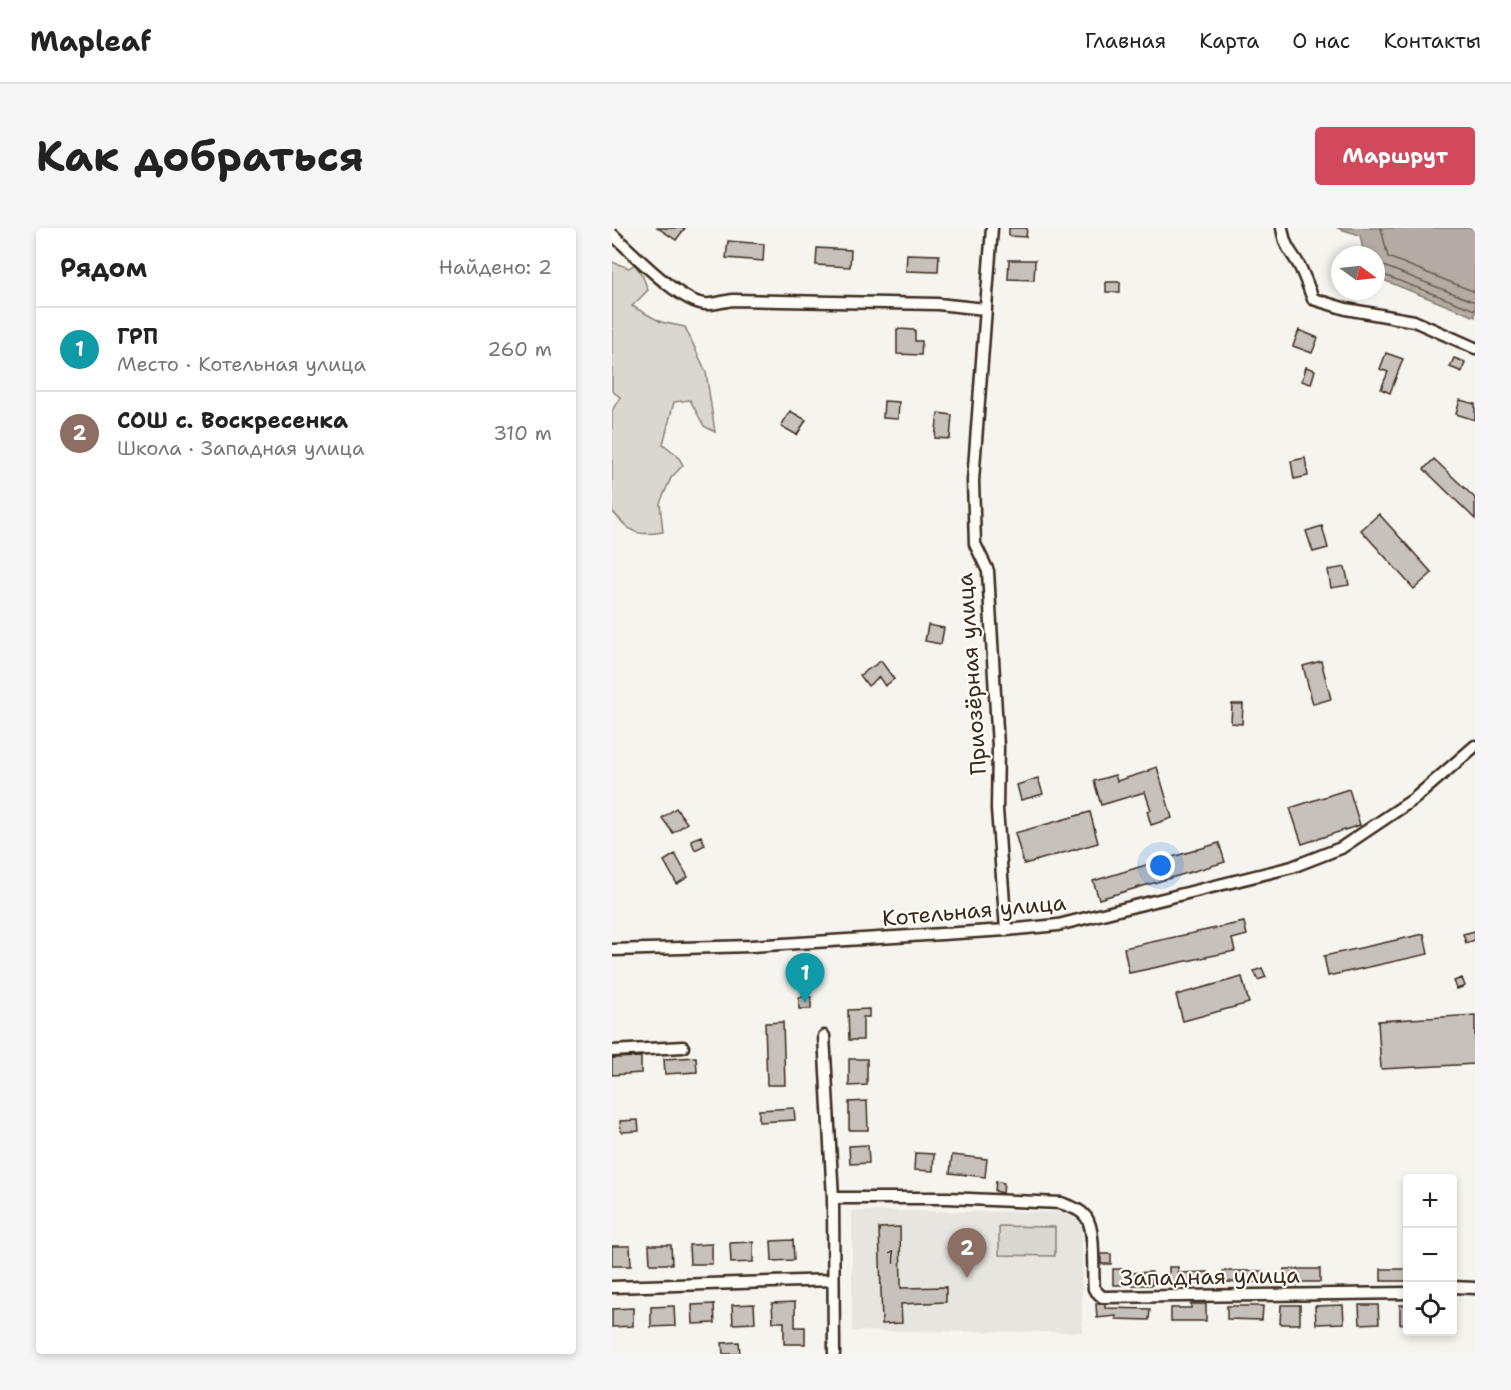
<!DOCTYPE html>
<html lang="ru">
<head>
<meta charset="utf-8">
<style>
	:root { --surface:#fff; --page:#f6f6f6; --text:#222; --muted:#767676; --line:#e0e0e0; --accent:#d1495b }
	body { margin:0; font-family:"Shantell Sans",sans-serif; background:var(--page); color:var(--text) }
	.controls { position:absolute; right:18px; bottom:18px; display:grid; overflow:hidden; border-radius:6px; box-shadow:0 3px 9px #0003 }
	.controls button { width:54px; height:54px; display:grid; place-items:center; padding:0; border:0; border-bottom:2px solid var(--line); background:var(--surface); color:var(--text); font:30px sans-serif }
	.compass { position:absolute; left:719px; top:18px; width:54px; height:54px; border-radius:50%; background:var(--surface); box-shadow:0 3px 9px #0003; rotate:105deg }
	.you { position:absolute; left:549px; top:638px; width:21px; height:21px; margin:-15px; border:4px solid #fff; border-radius:50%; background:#1a73e8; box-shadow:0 0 0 9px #1a73e833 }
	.badge { display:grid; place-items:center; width:39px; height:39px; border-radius:50%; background:var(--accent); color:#fff; font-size:20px; font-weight:700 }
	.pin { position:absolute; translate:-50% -50px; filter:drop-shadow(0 2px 3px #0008) }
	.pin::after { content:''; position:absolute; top:32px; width:21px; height:18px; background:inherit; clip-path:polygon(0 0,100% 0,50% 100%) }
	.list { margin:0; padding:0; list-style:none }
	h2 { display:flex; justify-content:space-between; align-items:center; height:78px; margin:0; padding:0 24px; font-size:26px }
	h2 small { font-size:20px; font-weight:400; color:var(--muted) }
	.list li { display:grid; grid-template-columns:39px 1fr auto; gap:18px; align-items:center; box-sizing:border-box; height:84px; padding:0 24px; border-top:2px solid var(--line) }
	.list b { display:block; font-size:22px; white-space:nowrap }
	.list p { margin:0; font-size:20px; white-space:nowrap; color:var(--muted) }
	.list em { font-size:20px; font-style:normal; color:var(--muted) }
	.icon { flex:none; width:33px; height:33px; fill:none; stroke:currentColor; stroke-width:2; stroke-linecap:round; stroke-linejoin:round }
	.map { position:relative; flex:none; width:863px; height:1126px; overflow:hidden; border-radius:6px }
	header { display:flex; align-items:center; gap:36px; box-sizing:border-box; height:84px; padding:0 30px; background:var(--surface); border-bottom:2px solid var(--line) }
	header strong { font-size:28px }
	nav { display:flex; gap:33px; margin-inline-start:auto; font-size:21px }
	.intro { display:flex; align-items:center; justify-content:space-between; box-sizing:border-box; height:144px; padding:0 36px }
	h1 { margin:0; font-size:42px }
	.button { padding:15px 27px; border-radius:6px; background:var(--accent); color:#fff; font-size:21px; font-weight:700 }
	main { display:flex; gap:36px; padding:0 36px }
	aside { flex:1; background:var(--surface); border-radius:6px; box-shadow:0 3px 9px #0003 }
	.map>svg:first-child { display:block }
</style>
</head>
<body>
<header>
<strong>Mapleaf</strong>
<nav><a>Главная</a><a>Карта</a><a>О нас</a><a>Контакты</a></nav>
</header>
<div class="intro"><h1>Как добраться</h1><a class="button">Маршрут</a></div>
<main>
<aside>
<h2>Рядом<small>Найдено: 2</small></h2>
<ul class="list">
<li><span class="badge" style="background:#0f9aa8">1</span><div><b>ГРП</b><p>Место · Котельная улица</p></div><em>260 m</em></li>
<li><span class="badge" style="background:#8d6e63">2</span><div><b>СОШ с. Воскресенка</b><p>Школа · Западная улица</p></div><em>310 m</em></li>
</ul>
</aside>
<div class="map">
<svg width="863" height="1126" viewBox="0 0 863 1126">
	<rect width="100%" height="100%" fill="#f5f4ee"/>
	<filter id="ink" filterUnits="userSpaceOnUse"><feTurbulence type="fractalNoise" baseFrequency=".0167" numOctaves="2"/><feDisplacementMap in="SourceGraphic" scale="12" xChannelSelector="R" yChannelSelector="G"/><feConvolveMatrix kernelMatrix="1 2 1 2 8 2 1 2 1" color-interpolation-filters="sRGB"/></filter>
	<g filter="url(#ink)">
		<path fill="#e7e5df" d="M240 983 454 984 470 996V1104L240 1103Z"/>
		<path fill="#dad6d0" stroke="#8a8077" stroke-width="1.5" d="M0 34 17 40 23 36 31 49 36 62 20 78 49 94 73 99 94 144 103 204 92 198 78 172 62 174 51 216 65 227 71 237 59 250 48 275 51 304C22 309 19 304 0 283V183L8 169 0 163Z
			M387 998 443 999V1028L387 1027Z"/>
		<path fill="#b4aca4" stroke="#84786e" stroke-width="1.5" d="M725 0H863V89L764 49V27H752L748 7Z"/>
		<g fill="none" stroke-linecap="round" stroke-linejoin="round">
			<path stroke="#6b5e54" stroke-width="1.5" d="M769 0 776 29 863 64
				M764 35 863 74
				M764 44 863 82"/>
		</g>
		<path fill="#c7c1bb" stroke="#3b2a1e" stroke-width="1.5" d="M46 0H73L64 12Z
			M397 0H415L414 9 397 8Z
			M116 13 152 16 151 33 114 30Z
			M205 20 239 22 238 39 204 37Z
			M295 26 327 27 326 44 294 43Z
			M397 32H423L422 52 396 51Z
			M494 54H508V64H494Z
			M285 101 303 102V113H310L309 127 285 126Z
			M687 102 706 110 700 125 681 118Z
			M774 125 791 131 778 165 769 161 776 144 768 141Z
			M842 130 853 134 850 144 838 139Z
			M694 139 703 142 699 156 690 153Z
			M848 172 863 176V192L844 186Z
			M272 173 287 174 286 191 271 190Z
			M178 183 194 192 185 207 169 198Z
			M326 185 340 187 338 211 323 210Z
			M693 230 696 248 682 251 679 233Z
			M822 231 863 270V291L812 241Z
			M767 286 820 345 802 361 749 302Z
			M710 298 716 320 701 324 694 303Z
			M733 339 737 357 719 360 716 342Z
			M316 397 332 400 329 416 313 413Z
			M269 433 282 451 273 458 267 449 256 458 248 447Z
			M709 433 719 471 701 476 691 438Z
			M620 476H631L630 496 619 495Z
			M545 539 560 590 539 597 535 583 539 582 533 564 489 577 482 553 503 547 505 553 537 543 536 542Z
			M426 550 431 566 409 572 405 557Z
			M737 561 748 597 690 616 678 580Z
			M64 580 75 595 61 605 50 590Z
			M478 584 486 615 412 636 403 605Z
			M89 608 93 617 83 622 79 612Z
			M607 615 613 634 487 671 481 653Z
			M63 626 76 649 65 656 52 633Z
			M632 694 635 707 620 711 623 723 517 745 512 720Z
			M863 703V712L854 715 851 706Z
			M812 706 816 726 716 748 712 728Z
			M650 740 654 749 646 752 642 743Z
			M630 749 637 775 571 793 564 767Z
			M850 750 853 758 845 761 842 753Z
			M187 769H199V781H187Z
			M257 781V789H251V812H237L236 782Z
			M863 787V836L769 841 766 793Z
			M171 794 173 857H155L153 795Z
			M29 829V845L0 847V830Z
			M84 829 85 844 53 846 52 831Z
			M237 831H255V857L237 858Z
			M255 873 256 902H237V874Z
			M182 880 183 892 147 894V882Z
			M26 892 27 903 9 904 8 893Z
			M256 917 257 935 238 936 237 918Z
			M303 925 322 926 321 943 302 942Z
			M340 927 375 931 373 949 338 945Z
			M384 953 392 955 391 965 383 963Z
			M288 999 289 1060 334 1059V1074L289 1076 290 1095 270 1096 267 1000Z
			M181 1012 182 1032 160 1033 159 1013Z
			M141 1014V1034L119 1035 118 1015Z
			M100 1016V1036H78L77 1017Z
			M37 1017H59L60 1036H38Z
			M0 1018H18L19 1038H0Z
			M489 1026H499V1036H489Z
			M557 1039H566V1045L596 1044V1055L557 1056Z
			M501 1041H516V1045L540 1044V1057H501Z
			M672 1041H708V1054H672Z
			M769 1041H795V1053H769Z
			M611 1043H651V1054H611Z
			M183 1074V1099H193V1116H172V1094H161L160 1075Z
			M102 1076 103 1095 81 1096 80 1077Z
			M142 1076 143 1095 121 1096 120 1077Z
			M484 1076H493V1080L538 1081 537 1092 504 1091V1088L485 1090Z
			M579 1076H594V1093H559V1080H579Z
			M669 1077H688V1096H668Z
			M731 1077 732 1095 704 1096 703 1078Z
			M747 1077H766L767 1095 748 1096Z
			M788 1077H795V1096H788Z
			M62 1078 63 1098 39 1099V1079Z
			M615 1078H651L650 1092 615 1091Z
			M21 1080V1098L0 1099V1081Z
			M127 1114 128 1126H111L110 1115Z"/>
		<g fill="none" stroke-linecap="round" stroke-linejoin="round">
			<defs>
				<path id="minor" d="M380 0 361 253 363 316 376 343 386 519 385 581 394 702
					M670 0C674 23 679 22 688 39 693 49 697 61 701 71L734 81 802 93 863 120
					M0 6C20 24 67 74 93 76 101 77 112 73 121 72L326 76 373 81
					M0 722 139 718 394 702 446 697 680 639 729 620 802 571 863 518
					M212 808 221 970 222 1126
					M0 823 71 819
					M221 970H335L449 975C459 979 468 981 474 989 484 1002 480 1044 482 1061L490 1069 796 1065
					M0 1059 221 1052
					M840 1059 863 1060"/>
			</defs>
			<use href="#minor" stroke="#3b2a1e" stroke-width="15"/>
			<use href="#minor" stroke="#fdfcf7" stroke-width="10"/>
		</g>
	</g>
	<g text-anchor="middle" stroke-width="4.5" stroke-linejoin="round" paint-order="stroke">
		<g font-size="20" fill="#5e5045">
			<text x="278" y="1036">1</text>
		</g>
		<g font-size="22" fill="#3b2a1e" stroke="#fdfcf7">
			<text transform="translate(359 446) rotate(-94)" y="8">Приозёрная улица</text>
			<text transform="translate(362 682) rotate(-5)" y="8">Котельная улица</text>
			<text transform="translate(598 1048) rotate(-1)" y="8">Западная улица</text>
		</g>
	</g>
</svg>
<div class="controls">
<button>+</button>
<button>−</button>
<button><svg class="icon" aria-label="locate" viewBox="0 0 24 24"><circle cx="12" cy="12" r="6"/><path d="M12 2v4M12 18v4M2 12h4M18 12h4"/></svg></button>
</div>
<svg class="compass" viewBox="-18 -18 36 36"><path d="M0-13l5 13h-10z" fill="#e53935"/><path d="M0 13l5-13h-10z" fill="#767676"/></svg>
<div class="you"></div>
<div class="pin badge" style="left:193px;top:775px;background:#0f9aa8">1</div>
<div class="pin badge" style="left:355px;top:1050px;background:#8d6e63">2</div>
</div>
</main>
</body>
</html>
